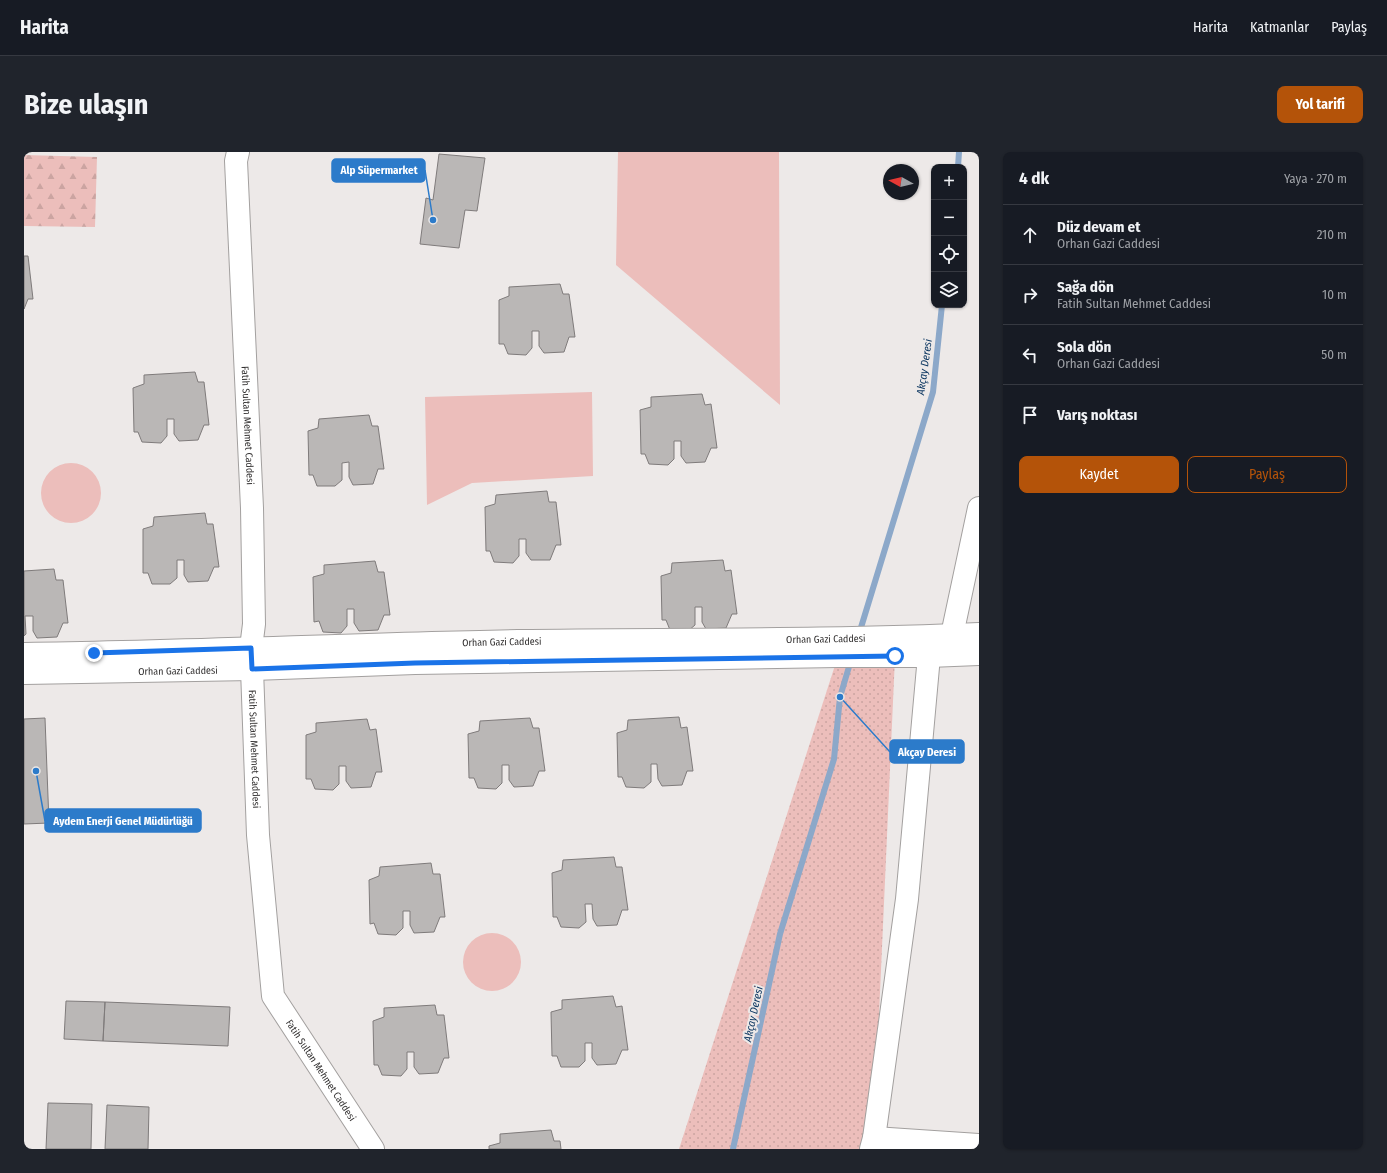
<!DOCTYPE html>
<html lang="tr">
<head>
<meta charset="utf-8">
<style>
	:root { --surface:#171b24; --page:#20242c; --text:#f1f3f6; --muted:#9ea1a6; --line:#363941; --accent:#b45309 }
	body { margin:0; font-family:"Fira Sans Condensed",sans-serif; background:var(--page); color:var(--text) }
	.controls { position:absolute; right:12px; top:12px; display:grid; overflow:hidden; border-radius:8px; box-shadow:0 1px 3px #0004 }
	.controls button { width:36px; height:36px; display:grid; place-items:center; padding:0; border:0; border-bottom:1px solid var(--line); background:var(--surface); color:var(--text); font:20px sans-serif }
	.compass { position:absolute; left:859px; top:12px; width:36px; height:36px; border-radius:50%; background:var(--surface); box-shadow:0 1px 3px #0004; rotate:278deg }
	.stop { position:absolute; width:12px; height:12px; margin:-9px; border:3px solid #1a73e8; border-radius:50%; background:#fff }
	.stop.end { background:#1a73e8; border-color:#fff; box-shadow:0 1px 4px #0008 }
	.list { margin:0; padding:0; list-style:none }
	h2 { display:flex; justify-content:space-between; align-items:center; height:52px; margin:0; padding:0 16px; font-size:17px }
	h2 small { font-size:13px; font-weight:400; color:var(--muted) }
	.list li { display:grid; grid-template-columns:26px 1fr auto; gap:12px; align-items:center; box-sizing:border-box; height:60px; padding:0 16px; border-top:1px solid var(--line) }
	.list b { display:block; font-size:15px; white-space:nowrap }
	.list p { margin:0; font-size:13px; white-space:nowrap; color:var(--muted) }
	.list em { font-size:13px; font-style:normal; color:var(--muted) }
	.actions { display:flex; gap:8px; padding:12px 16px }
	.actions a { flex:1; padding:9px 0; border:1px solid var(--accent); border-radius:8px; text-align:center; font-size:14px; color:var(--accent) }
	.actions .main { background:var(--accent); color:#fff }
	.icon { flex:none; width:22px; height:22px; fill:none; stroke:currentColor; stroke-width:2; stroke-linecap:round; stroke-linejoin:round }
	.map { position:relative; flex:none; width:955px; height:997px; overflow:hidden; border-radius:8px }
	header { display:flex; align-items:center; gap:24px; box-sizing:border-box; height:56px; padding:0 20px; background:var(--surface); border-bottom:1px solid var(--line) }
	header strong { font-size:19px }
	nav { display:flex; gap:22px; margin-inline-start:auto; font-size:14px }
	.intro { display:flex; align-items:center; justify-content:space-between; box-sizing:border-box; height:96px; padding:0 24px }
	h1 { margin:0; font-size:28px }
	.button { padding:10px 18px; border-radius:8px; background:var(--accent); color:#fff; font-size:14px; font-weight:700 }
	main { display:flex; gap:24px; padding:0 24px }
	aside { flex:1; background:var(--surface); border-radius:8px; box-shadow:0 1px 3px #0004 }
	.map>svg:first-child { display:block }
</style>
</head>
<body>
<header>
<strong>Harita</strong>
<nav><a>Harita</a><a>Katmanlar</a><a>Paylaş</a></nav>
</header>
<div class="intro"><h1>Bize ulaşın</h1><a class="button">Yol tarifi</a></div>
<main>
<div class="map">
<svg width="955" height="997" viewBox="0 0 955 997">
	<defs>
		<pattern id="grass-dots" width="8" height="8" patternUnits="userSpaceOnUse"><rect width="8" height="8" fill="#ecbebb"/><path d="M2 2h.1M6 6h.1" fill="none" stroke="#cba4a1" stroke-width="1.8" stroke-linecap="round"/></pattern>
		<pattern id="forest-firs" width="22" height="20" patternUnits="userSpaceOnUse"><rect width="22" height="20" fill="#ecbebb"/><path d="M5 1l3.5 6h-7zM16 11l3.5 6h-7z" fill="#cba4a1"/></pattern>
	</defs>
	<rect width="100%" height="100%" fill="#ede9e8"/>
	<path fill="url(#grass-dots)" d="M814 504 871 505 849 997H655Z"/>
	<path fill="url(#forest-firs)" d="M0 3 73 5 71 75 0 74Z"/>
	<path fill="#ecbebb" d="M594 0H755L756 253 592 113Z
		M568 240 569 324 448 331 403 353 401 245Z
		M17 341a30 30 0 1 1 60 0a30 30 0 1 1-60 0Z
		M439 810a29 29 0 1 1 58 0a29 29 0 1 1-58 0Z"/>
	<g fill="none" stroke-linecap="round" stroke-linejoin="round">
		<path stroke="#8ca8c9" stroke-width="6" d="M934 15 935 0
			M835 482 909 240 918 153
			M709 997 756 782 810 607 816 545 827 508"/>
	</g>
	<path fill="#bab7b6" stroke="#7f7b7b" d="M415 2 461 6 453 59 441 58 435 96 396 92 402 46 409 48Z
		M0 104H4L9 147H4L0 157Z
		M536 132 539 142H545L551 185H545L540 200 520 201 515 194V179H508V196L502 203 484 202 480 192H475V148L485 144V135Z
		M171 220 174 230H180L185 273H180L174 288 155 289 150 282V267H143V284L137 291 118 290 114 280H110L109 236 120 232V223Z
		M678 242 681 253 687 252 693 296H687L681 310 662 311 657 304V289H650V307L644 313 625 312 621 302H617L616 258 627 255V245Z
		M345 263 348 274H354L360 317H354L349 332 329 333 325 325V310L318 311V328L311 334H293L289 323H285L284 279 294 276 295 267Z
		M523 339 525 350H532L537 393H532L526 408H507L502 401V387H495V404L489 411 470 410 466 399H462L461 355 471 352 472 343Z
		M181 361 183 372H189L195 415H190L184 429 164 430 160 423V408H153V426L146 432H128L124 421H119V377L129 374 130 365Z
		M699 408 701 419 707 418 713 462H708L702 476 682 477 678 470V455H671V473L664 479 646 478 642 468H638L637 424 647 421 648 411Z
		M351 409 354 420H360L366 463H360L354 478 335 479 330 471V457H323V474L317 481 299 480 295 469 290 470 289 425 300 422V413Z
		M30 417 32 428H39L44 471H39L33 485 13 486 9 479V464H1L2 482 0 484V419Z
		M655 565 657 576 663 575 669 619H663L658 633 638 634 634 627 633 612H627V630L620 636 602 635 598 625H594L593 581 603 578 604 568Z
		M21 566 25 671 0 672V567Z
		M506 566 509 576H515L521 619H515L509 634 490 635 485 628V613H478V631L472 637 454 636 450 626H445L444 582 455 579 456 569Z
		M343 567 346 578 352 577 358 620H352L347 635 327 636 322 629V614H315V632L309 638 291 637 287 627H282V583L292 580V571Z
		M590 705 592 715H598L604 758H598L593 773 573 774 569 767 568 752H561L562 770 555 776 537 775 533 765H529L528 721 538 718 539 708Z
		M407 711 409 722H416L421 765H416L410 780 390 781 386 773V759H379V776L372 783 354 782 350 771 346 772 345 728 355 724 356 715Z
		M589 844 592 855 598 854 604 898H598L592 912 573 913 568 906V891H561V909L555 915H537L533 904H528L527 860 538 857V848Z
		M42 849 81 850 79 889 40 887Z
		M81 850 206 855 204 894 79 889Z
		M411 853 413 863H420L425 906H420L414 921 395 922 390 915V900H383V917L377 924 358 923 354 913H350L349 869 360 865V856Z
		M24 951 68 952 67 997H22Z
		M83 953 125 955 124 997H81Z
		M527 978 530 989H536L537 997H465V994L476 991V982Z"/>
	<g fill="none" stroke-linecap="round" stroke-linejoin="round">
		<defs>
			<g id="minor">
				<path id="s1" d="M214 0 212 9 228 356 230 472 227 496 228 517 234 683 249 844 349 997"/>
				<path d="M928 483 955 356"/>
				<path d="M850 986 955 993"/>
				<path d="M847 997 850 986 883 747 905 504"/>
			</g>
			<g id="tertiary">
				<path id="s2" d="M0 502C165 500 329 492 494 489 648 487 802 489 955 482"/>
				<path id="s3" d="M0 521 228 517 391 511 814 504H905L955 502"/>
			</g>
		</defs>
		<use href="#minor" stroke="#a3a09f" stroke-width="24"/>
		<use href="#tertiary" stroke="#a3a09f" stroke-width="24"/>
		<use href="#minor" stroke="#fff" stroke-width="22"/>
		<use href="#tertiary" stroke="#fff" stroke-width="22"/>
	</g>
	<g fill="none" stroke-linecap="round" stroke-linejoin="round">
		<path stroke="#1a73e8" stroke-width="5" d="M70 501 227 496 228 517 391 511 871 504"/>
	</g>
	<g text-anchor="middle" stroke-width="4" stroke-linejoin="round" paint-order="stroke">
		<g font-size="10" fill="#333131" stroke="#ede9e8">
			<text dy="4" stroke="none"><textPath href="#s1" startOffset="274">Fatih Sultan Mehmet Caddesi</textPath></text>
			<text dy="4" stroke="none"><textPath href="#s2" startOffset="802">Orhan Gazi Caddesi</textPath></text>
			<text dy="4" stroke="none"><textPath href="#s2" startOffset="478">Orhan Gazi Caddesi</textPath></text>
			<text dy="4" stroke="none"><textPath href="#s3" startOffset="154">Orhan Gazi Caddesi</textPath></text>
			<text dy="4" stroke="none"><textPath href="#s1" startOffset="598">Fatih Sultan Mehmet Caddesi</textPath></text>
			<text dy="4" stroke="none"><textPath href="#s1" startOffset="934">Fatih Sultan Mehmet Caddesi</textPath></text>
		</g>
		<g font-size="11" font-style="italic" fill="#0d3761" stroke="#ede9e8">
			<text transform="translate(900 215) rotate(-82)" y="4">Akçay Deresi</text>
			<text transform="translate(729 862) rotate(-78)" y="4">Akçay Deresi</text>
		</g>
	</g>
	<path fill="none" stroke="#2c7bca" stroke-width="1.5" d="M409 68L401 18M816 545L866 600M12 619L21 669"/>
	<g fill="#2c7bca" stroke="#ede9e8" stroke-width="1.5">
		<circle cx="409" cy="68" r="4"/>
		<circle cx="816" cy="545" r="4"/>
		<circle cx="12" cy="619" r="4"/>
	</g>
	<g fill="#2c7bca" stroke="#2c7bca" stroke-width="1.5">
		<rect x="308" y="7" width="93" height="23" rx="4"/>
		<rect x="866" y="588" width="74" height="23" rx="4"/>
		<rect x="21" y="657" width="156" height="23" rx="4"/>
	</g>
	<g font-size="11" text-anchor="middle" font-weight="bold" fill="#fff">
		<text x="355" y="22">Alp Süpermarket</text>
		<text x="903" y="604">Akçay Deresi</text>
		<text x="99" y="673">Aydem Enerji Genel Müdürlüğü</text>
	</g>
</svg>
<div class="controls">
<button>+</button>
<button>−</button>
<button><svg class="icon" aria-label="locate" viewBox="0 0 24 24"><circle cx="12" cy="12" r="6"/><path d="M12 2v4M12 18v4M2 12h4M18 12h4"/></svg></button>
<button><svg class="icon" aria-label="layers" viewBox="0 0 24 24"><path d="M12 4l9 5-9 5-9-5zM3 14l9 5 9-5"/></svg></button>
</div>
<svg class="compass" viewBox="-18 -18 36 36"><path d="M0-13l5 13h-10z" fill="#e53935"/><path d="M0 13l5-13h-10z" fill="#9ea1a6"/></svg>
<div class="stop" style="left:871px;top:504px"></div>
<div class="stop end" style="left:70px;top:501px"></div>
</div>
<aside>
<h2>4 dk<small>Yaya · 270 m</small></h2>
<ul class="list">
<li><svg class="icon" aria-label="ahead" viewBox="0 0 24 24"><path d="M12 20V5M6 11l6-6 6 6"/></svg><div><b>Düz devam et</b><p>Orhan Gazi Caddesi</p></div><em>210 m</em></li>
<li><svg class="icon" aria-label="right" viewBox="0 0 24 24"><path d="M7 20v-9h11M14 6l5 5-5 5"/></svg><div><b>Sağa dön</b><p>Fatih Sultan Mehmet Caddesi</p></div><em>10 m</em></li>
<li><svg class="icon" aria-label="left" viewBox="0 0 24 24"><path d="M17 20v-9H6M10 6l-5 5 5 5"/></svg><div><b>Sola dön</b><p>Orhan Gazi Caddesi</p></div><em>50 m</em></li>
<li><svg class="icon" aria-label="arrive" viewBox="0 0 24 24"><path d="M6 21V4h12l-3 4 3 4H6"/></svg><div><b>Varış noktası</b></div></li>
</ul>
<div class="actions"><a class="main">Kaydet</a><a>Paylaş</a></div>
</aside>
</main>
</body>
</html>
